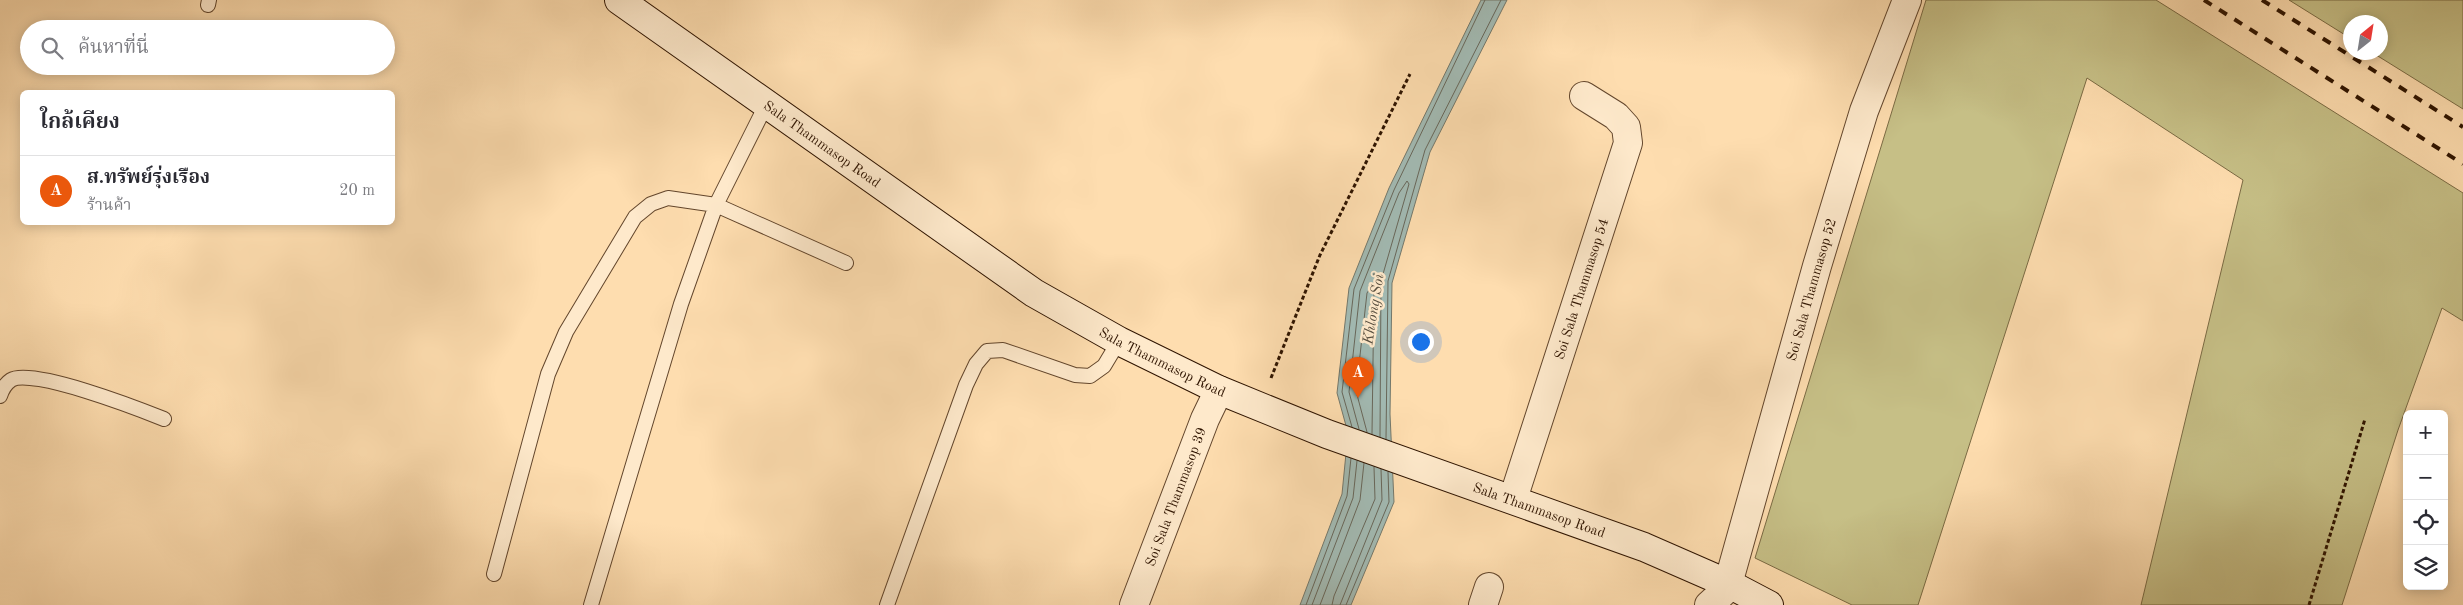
<!DOCTYPE html>
<html lang="th">
<head>
<meta charset="utf-8">
<style>
	:root { --surface:#fff; --page:#f2f2f3; --text:#2b2b33; --muted:#7c7c81; --line:#e1e1e2; --accent:#ea580c }
	body { margin:0; font-family:"Old Standard TT","Noto Serif Thai",serif; background:var(--page); color:var(--text) }
	.controls { position:absolute; right:15px; bottom:15px; display:grid; overflow:hidden; border-radius:8px; box-shadow:0 2px 12px #0003 }
	.controls button { width:45px; height:45px; display:grid; place-items:center; padding:0; border:0; border-bottom:1px solid var(--line); background:var(--surface); color:var(--text); font:25px sans-serif }
	.compass { position:absolute; left:2343px; top:15px; width:45px; height:45px; border-radius:50%; background:var(--surface); box-shadow:0 2px 12px #0003; rotate:30deg }
	.you { position:absolute; left:1420px; top:341px; width:18px; height:18px; margin:-12px; border:4px solid #fff; border-radius:50%; background:#1a73e8; box-shadow:0 0 0 8px #1a73e833 }
	.badge { display:grid; place-items:center; width:32px; height:32px; border-radius:50%; background:var(--accent); color:#fff; font-size:16px; font-weight:700 }
	.pin { position:absolute; translate:-50% -41px; filter:drop-shadow(0 1px 2px #0008) }
	.pin::after { content:''; position:absolute; top:26px; width:18px; height:15px; background:inherit; clip-path:polygon(0 0,100% 0,50% 100%) }
	.list { margin:0; padding:0; list-style:none }
	h2 { display:flex; justify-content:space-between; align-items:center; height:65px; margin:0; padding:0 20px; font-size:21px }
	h2 small { font-size:16px; font-weight:400; color:var(--muted) }
	.list li { display:grid; grid-template-columns:32px 1fr auto; gap:15px; align-items:center; box-sizing:border-box; height:70px; padding:0 20px; border-top:1px solid var(--line) }
	.list b { display:block; font-size:19px; white-space:nowrap }
	.list p { margin:0; font-size:16px; white-space:nowrap; color:var(--muted) }
	.list em { font-size:16px; font-style:normal; color:var(--muted) }
	.icon { flex:none; width:28px; height:28px; fill:none; stroke:currentColor; stroke-width:2; stroke-linecap:round; stroke-linejoin:round }
	.map { position:relative; flex:none; width:2463px; height:605px; overflow:hidden }
	.search { position:absolute; background:var(--surface); box-shadow:0 2px 12px #0003; left:20px; top:20px; width:375px; height:55px; display:flex; align-items:center; gap:12px; box-sizing:border-box; padding:0 18px; border-radius:28px; color:var(--muted); font-size:19px }
	.panel { position:absolute; background:var(--surface); box-shadow:0 2px 12px #0003; left:20px; top:90px; width:375px; height:135px; border-radius:8px }
	.map>svg:first-child { display:block }
</style>
</head>
<body>
<div class="map">
<svg width="2463" height="605" viewBox="0 0 2463 605">
	<rect width="100%" height="100%" fill="#feddaf"/>
	<filter id="stains"><feTurbulence type="fractalNoise" baseFrequency=".004" numOctaves="4"/><feColorMatrix values="0 0 0 0 .2 0 0 0 0 .09 0 0 0 0 .02 0 0 0 .5 -.17"/></filter>
	<radialGradient id="worn" r=".72"><stop offset=".6" stop-color="#630" stop-opacity="0"/><stop offset="1" stop-color="#630" stop-opacity=".3"/></radialGradient>
	<path fill="#c6bf86" stroke="#7a6a43" d="M1926 0H2156L2463 193V321L2442 308 2398 430 2342 605H2141L2243 180 2087 78 1918 605H1852L1755 558Z
		M2289 0H2463V109L2373 53 2380 52V22H2350V38Z"/>
	<path fill="#a2bab3" stroke="#74786b" d="M1481 0H1507L1430 152 1392 283 1390 414 1394 502 1351 605H1300L1342 494 1348 433 1337 393 1349 288 1389 188Z"/>
	<g fill="none" stroke-linecap="round" stroke-linejoin="round">
		<path stroke="#68675a" stroke-width="1" d="M1352 427 1342 392 1354 289 1394 190 1485 0
			M1359 429 1349 392 1360 291 1399 193 1407 181 1409 184 1381 281 1380 437
			M1367 432 1356 391 1367 293 1371 287 1374 289 1372 434
			M1386 439 1388 281 1425 150 1501 0
			M1306 605 1347 496 1351 458
			M1312 605 1353 498 1357 461
			M1320 605 1360 500 1364 463
			M1332 605 1334 596 1375 499 1374 467
			M1340 605 1382 500 1381 469
			M1346 605 1389 502 1388 472"/>
		<defs>
			<path id="lane" d="M208 5 209 0
				M0 396C2 390 5 384 11 380 31 367 139 409 164 419
				M494 574 548 374 566 332 635 217 651 204 668 198 716 205 846 263
				M591 605 681 304 716 205 766 105
				M887 605 966 385 976 364 987 351 1003 350 1075 375 1090 376 1104 366 1119 341"/>
			<g id="street">
				<path id="s1" d="M1513 499 1628 143 1626 127 1616 116 1584 96"/>
				<path id="s2" d="M1728 584 1817 266 1864 111 1907 0"/>
				<path id="s3" d="M1134 605 1205 419 1219 390"/>
				<path d="M1483 605 1489 587"/>
				<path d="M1709 605 1731 585"/>
			</g>
			<g id="secondary">
				<path id="s4" d="M619 0 1034 293 1119 341 1219 390 1327 434 1644 547 1731 585 1769 605"/>
			</g>
		</defs>
		<use href="#lane" stroke="#63462c" stroke-width="16"/>
		<use href="#street" stroke="#63462c" stroke-width="30"/>
		<use href="#secondary" stroke="#2f1400" stroke-width="30"/>
		<path stroke="#2f1400" stroke-width="3" stroke-dasharray="4 2.5" stroke-linecap="butt" d="M1271 378 1320 255 1410 74
			M2309 605 2365 419"/>
		<use href="#lane" stroke="#fee9cb" stroke-width="14"/>
		<use href="#street" stroke="#fee9cb" stroke-width="28"/>
		<use href="#secondary" stroke="#fee9cb" stroke-width="28"/>
		<path stroke="#2f1400" stroke-width="4" stroke-dasharray="9 9" stroke-linecap="butt" d="M2204 0 2463 164
			M2262 0 2463 127"/>
	</g>
	<g text-anchor="middle" stroke-width="5" stroke-linejoin="round" paint-order="stroke">
		<g font-size="14" fill="#2f1400" stroke="#fee9cb">
			<text dy="5" stroke="none"><textPath href="#s4" startOffset="249">Sala Thammasop Road</textPath></text>
			<text dy="5" stroke="none"><textPath href="#s1" startOffset="221">Soi Sala Thammasop 54</textPath></text>
			<text dy="5" stroke="none"><textPath href="#s2" startOffset="306">Soi Sala Thammasop 52</textPath></text>
			<text dy="5" stroke="none"><textPath href="#s4" startOffset="654">Sala Thammasop Road</textPath></text>
			<text dy="5" stroke="none"><textPath href="#s3" startOffset="116">Soi Sala Thammasop 39</textPath></text>
			<text dy="5" stroke="none"><textPath href="#s4" startOffset="1059">Sala Thammasop Road</textPath></text>
		</g>
		<g font-size="15" font-style="italic" fill="#574e3f" stroke="#fee9cb">
			<text transform="translate(1373 309) rotate(-81)" y="5">Khlong Soi</text>
		</g>
	</g>
	<rect width="100%" height="100%" filter="url(#stains)"/>
	<rect width="100%" height="100%" fill="url(#worn)"/>
</svg>
<div class="controls">
<button>+</button>
<button>−</button>
<button><svg class="icon" aria-label="locate" viewBox="0 0 24 24"><circle cx="12" cy="12" r="6"/><path d="M12 2v4M12 18v4M2 12h4M18 12h4"/></svg></button>
<button><svg class="icon" aria-label="layers" viewBox="0 0 24 24"><path d="M12 4l9 5-9 5-9-5zM3 14l9 5 9-5"/></svg></button>
</div>
<svg class="compass" viewBox="-18 -18 36 36"><path d="M0-13l5 13h-10z" fill="#e53935"/><path d="M0 13l5-13h-10z" fill="#7c7c81"/></svg>
<div class="you"></div>
<div class="pin badge" style="left:1358px;top:398px">A</div>
<div class="search"><svg class="icon" aria-label="search" viewBox="0 0 24 24"><circle cx="10" cy="10" r="6"/><path d="M15 15l6 6"/></svg>ค้นหาที่นี่</div>
<section class="panel">
<h2>ใกล้เคียง<small></small></h2>
<ul class="list">
<li><span class="badge">A</span><div><b>ส.ทรัพย์รุ่งเรือง</b><p>ร้านค้า</p></div><em>20 m</em></li>
</ul>
</section>
</div>
</body>
</html>
